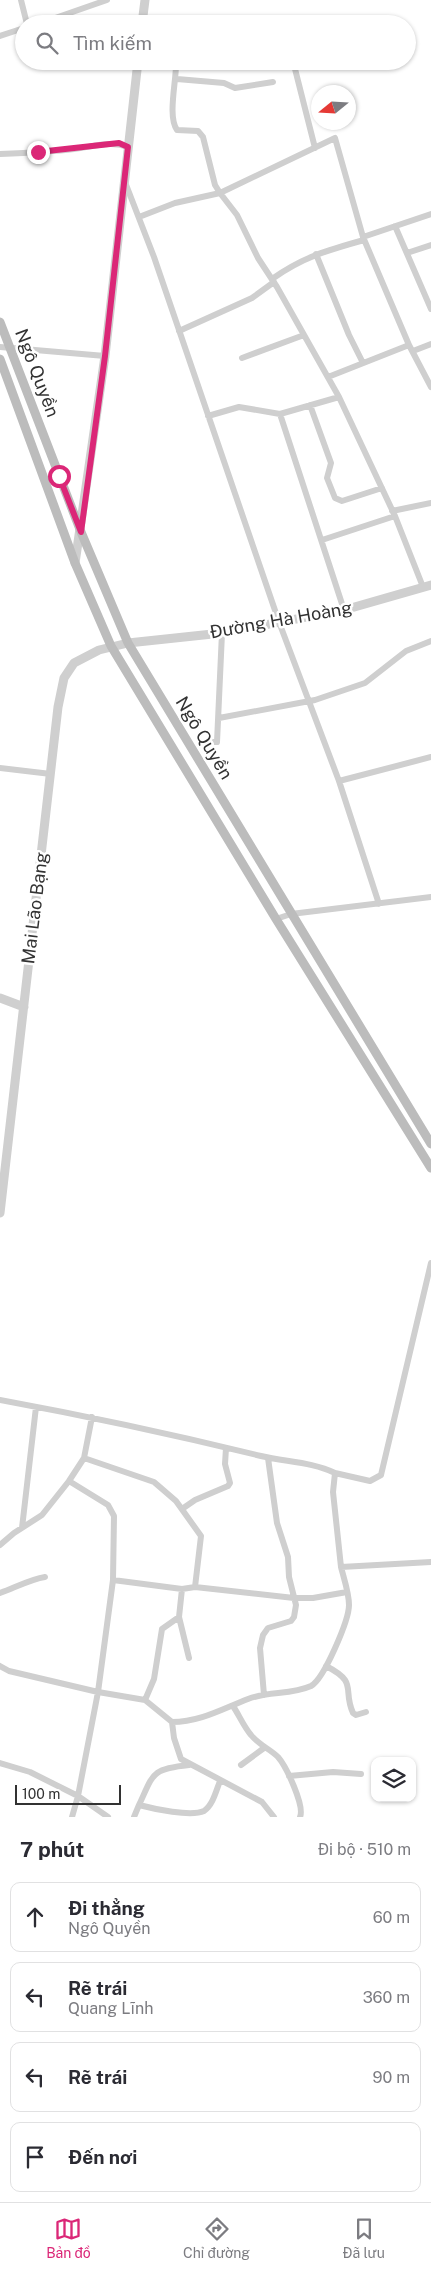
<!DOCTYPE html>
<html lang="vi">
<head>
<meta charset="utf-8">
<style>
	:root { --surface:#fff; --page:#f2f2f3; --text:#2b2b33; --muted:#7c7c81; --line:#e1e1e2; --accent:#db2777 }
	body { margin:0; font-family:"Public Sans",sans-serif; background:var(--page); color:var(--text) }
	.controls { position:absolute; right:15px; bottom:15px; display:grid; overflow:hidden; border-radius:10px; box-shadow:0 1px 4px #0004 }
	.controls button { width:45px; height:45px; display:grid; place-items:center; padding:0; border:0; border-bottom:1px solid var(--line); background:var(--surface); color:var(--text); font:25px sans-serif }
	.compass { position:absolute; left:311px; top:85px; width:45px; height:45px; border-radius:50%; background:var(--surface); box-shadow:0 1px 4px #0004; rotate:252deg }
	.scale { position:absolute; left:15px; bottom:12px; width:106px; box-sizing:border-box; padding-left:5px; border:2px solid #323232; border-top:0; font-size:14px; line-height:18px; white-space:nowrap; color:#323232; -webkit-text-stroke:4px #fff; paint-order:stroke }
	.stop { position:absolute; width:15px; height:15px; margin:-11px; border:4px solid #db2777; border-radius:50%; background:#fff }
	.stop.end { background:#db2777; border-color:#fff; box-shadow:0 1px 5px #0008 }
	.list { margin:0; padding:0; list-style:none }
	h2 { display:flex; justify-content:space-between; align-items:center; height:65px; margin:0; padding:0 20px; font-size:21px }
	h2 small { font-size:16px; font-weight:400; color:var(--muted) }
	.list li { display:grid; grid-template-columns:32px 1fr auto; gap:15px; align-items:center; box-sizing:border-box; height:70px; margin:0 10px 10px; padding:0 10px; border:1px solid var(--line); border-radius:10px }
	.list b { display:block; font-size:19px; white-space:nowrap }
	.list p { margin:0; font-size:16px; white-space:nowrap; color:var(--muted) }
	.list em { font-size:16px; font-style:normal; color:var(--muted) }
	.icon { flex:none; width:28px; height:28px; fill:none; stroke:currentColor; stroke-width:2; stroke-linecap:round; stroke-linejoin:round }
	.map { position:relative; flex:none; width:431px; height:1817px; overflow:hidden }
	.search { position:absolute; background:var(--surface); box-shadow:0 1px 4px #0004; left:15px; right:15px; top:15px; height:55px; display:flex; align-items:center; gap:12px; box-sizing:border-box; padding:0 18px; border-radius:28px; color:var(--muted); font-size:19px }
	.sheet { height:385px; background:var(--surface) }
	nav { display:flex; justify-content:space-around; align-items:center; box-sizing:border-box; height:70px; border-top:1px solid var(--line); background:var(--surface); font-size:14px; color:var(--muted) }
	nav a { display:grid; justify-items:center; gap:2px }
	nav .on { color:var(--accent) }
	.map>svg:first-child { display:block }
</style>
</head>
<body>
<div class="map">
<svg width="431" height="1817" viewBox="0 0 431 1817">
	<rect width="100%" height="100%" fill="#fff"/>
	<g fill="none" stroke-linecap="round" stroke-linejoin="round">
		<path stroke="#cfcfcf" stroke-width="6" d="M21 0 27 24
			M38 24 107 0
			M0 36 24 28
			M176 61C177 79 167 116 177 130L198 131 203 137 215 185 220 193 335 138 363 237 409 345
			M293 61 315 148
			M177 79 224 83 235 88 273 82
			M0 154C25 153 50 152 74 149 93 147 110 140 128 147
			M125 182 154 257 279 622 339 781 431 757
			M139 217 175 203 220 193 237 215 258 258 277 287 339 397 395 516 423 587
			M395 226 431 309
			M363 237 431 214
			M407 253 431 245
			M316 254 349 335 363 363
			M272 279C303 257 328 250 364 240
			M179 331 252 298 274 282
			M0 347 105 356
			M413 351 431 344
			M242 358 304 335
			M328 377 409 345 431 387
			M339 397 280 414 344 610
			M310 405 331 463 327 478 335 498 342 501 382 488
			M208 416 239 407 280 414
			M392 511 431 503
			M322 540 395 516
			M219 718 315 700 365 683 406 651 431 641
			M201 742H217L222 633
			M0 768 51 774
			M339 781 379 904
			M276 919 291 914 431 897
			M0 1400C87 1416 175 1435 261 1456 286 1462 312 1462 335 1473L333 1492 341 1567 431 1562
			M92 1417 84 1458 69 1481 108 1505 114 1516 113 1580
			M84 1458 154 1482 176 1501 201 1536 195 1587
			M335 1473 370 1481 381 1475 431 1263
			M182 1509 195 1500 228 1486 230 1483 225 1464 226 1448
			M22 1528 36 1407
			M0 1545 14 1533 42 1515 69 1481
			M182 1589 195 1587 294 1598H313L347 1592
			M0 1593C14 1588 31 1579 45 1577
			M179 1617 189 1658
			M0 1666 9 1671 98 1692 145 1700 172 1722 174 1738 181 1759 262 1802 274 1817
			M326 1666C359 1683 342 1689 353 1713L356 1715 366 1712
			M264 1695 260 1648 263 1635 268 1628 291 1621 294 1617 296 1605 289 1577 288 1557 277 1523 268 1458
			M233 1706C239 1715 244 1727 251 1735 259 1745 270 1749 278 1757 286 1766 305 1806 300 1817
			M172 1722C200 1722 222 1709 248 1699 268 1691 291 1695 311 1686 324 1679 349 1620 349 1605 349 1593 344 1579 341 1567
			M0 1763 30 1772 78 1796 72 1817
			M241 1765 264 1748
			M289 1776 333 1772 361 1774
			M139 1805C154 1773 151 1769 189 1765
			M108 1817 78 1796 98 1692 113 1580 182 1589 179 1617 162 1629 154 1679 145 1700
			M134 1817 139 1805C154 1809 191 1817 204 1811 213 1805 216 1791 220 1781"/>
		<path stroke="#cfcfcf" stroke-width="9" d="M142 24 145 0
			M75 563 105 356 138 61
			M0 998 24 1007
			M0 1213 58 707 64 678 74 663 99 650 128 643 222 633 344 610 431 585"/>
		<path stroke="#bcbcbc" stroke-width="9" d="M0 322 81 532 128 643 431 1144
			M0 359 75 563 111 646 276 919 431 1168"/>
	</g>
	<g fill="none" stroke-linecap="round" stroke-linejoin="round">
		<path stroke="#db2777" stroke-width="6" d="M38 152 119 143 128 147 105 356 81 532 59 476"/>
	</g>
	<g text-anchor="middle" stroke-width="5" stroke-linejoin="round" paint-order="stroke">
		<g font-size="18" fill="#323232" stroke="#fff">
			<text transform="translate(37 373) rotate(69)" y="6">Ngô Quyền</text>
			<text transform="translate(281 620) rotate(-10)" y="6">Đường Hà Hoàng</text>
			<text transform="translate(204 738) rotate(59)" y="6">Ngô Quyền</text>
			<text transform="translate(35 908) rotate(-83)" y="6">Mai Lão Bạng</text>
		</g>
	</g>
</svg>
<div class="controls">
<button><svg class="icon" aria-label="layers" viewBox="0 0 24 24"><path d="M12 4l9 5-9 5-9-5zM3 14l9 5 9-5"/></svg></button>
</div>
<svg class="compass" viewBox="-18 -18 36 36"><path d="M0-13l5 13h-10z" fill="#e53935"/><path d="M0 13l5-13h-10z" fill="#7c7c81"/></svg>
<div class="scale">100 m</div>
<div class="stop" style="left:59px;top:476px"></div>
<div class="stop end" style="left:38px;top:152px"></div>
<div class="search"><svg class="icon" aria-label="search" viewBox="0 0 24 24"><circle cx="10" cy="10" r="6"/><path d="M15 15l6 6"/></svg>Tìm kiếm</div>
</div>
<section class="sheet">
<h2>7 phút<small>Đi bộ · 510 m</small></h2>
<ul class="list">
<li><svg class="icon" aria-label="ahead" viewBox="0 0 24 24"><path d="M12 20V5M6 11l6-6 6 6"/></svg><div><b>Đi thẳng</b><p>Ngô Quyền</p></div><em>60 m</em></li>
<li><svg class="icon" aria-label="left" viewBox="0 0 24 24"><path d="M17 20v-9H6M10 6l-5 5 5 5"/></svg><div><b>Rẽ trái</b><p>Quang Lĩnh</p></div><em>360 m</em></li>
<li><svg class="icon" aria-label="left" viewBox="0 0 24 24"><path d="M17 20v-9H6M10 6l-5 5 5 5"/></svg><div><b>Rẽ trái</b></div><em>90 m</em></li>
<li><svg class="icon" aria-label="arrive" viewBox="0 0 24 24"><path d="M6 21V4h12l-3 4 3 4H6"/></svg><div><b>Đến nơi</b></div></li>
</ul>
</section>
<nav>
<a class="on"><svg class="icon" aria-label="map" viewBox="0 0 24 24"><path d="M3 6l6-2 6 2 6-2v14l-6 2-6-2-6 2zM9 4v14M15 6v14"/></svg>Bản đồ</a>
<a><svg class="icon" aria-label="directions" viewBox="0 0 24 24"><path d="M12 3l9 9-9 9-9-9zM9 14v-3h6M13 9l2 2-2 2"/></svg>Chỉ đường</a>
<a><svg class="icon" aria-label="saved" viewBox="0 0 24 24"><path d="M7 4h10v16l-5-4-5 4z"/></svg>Đã lưu</a>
</nav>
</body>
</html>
